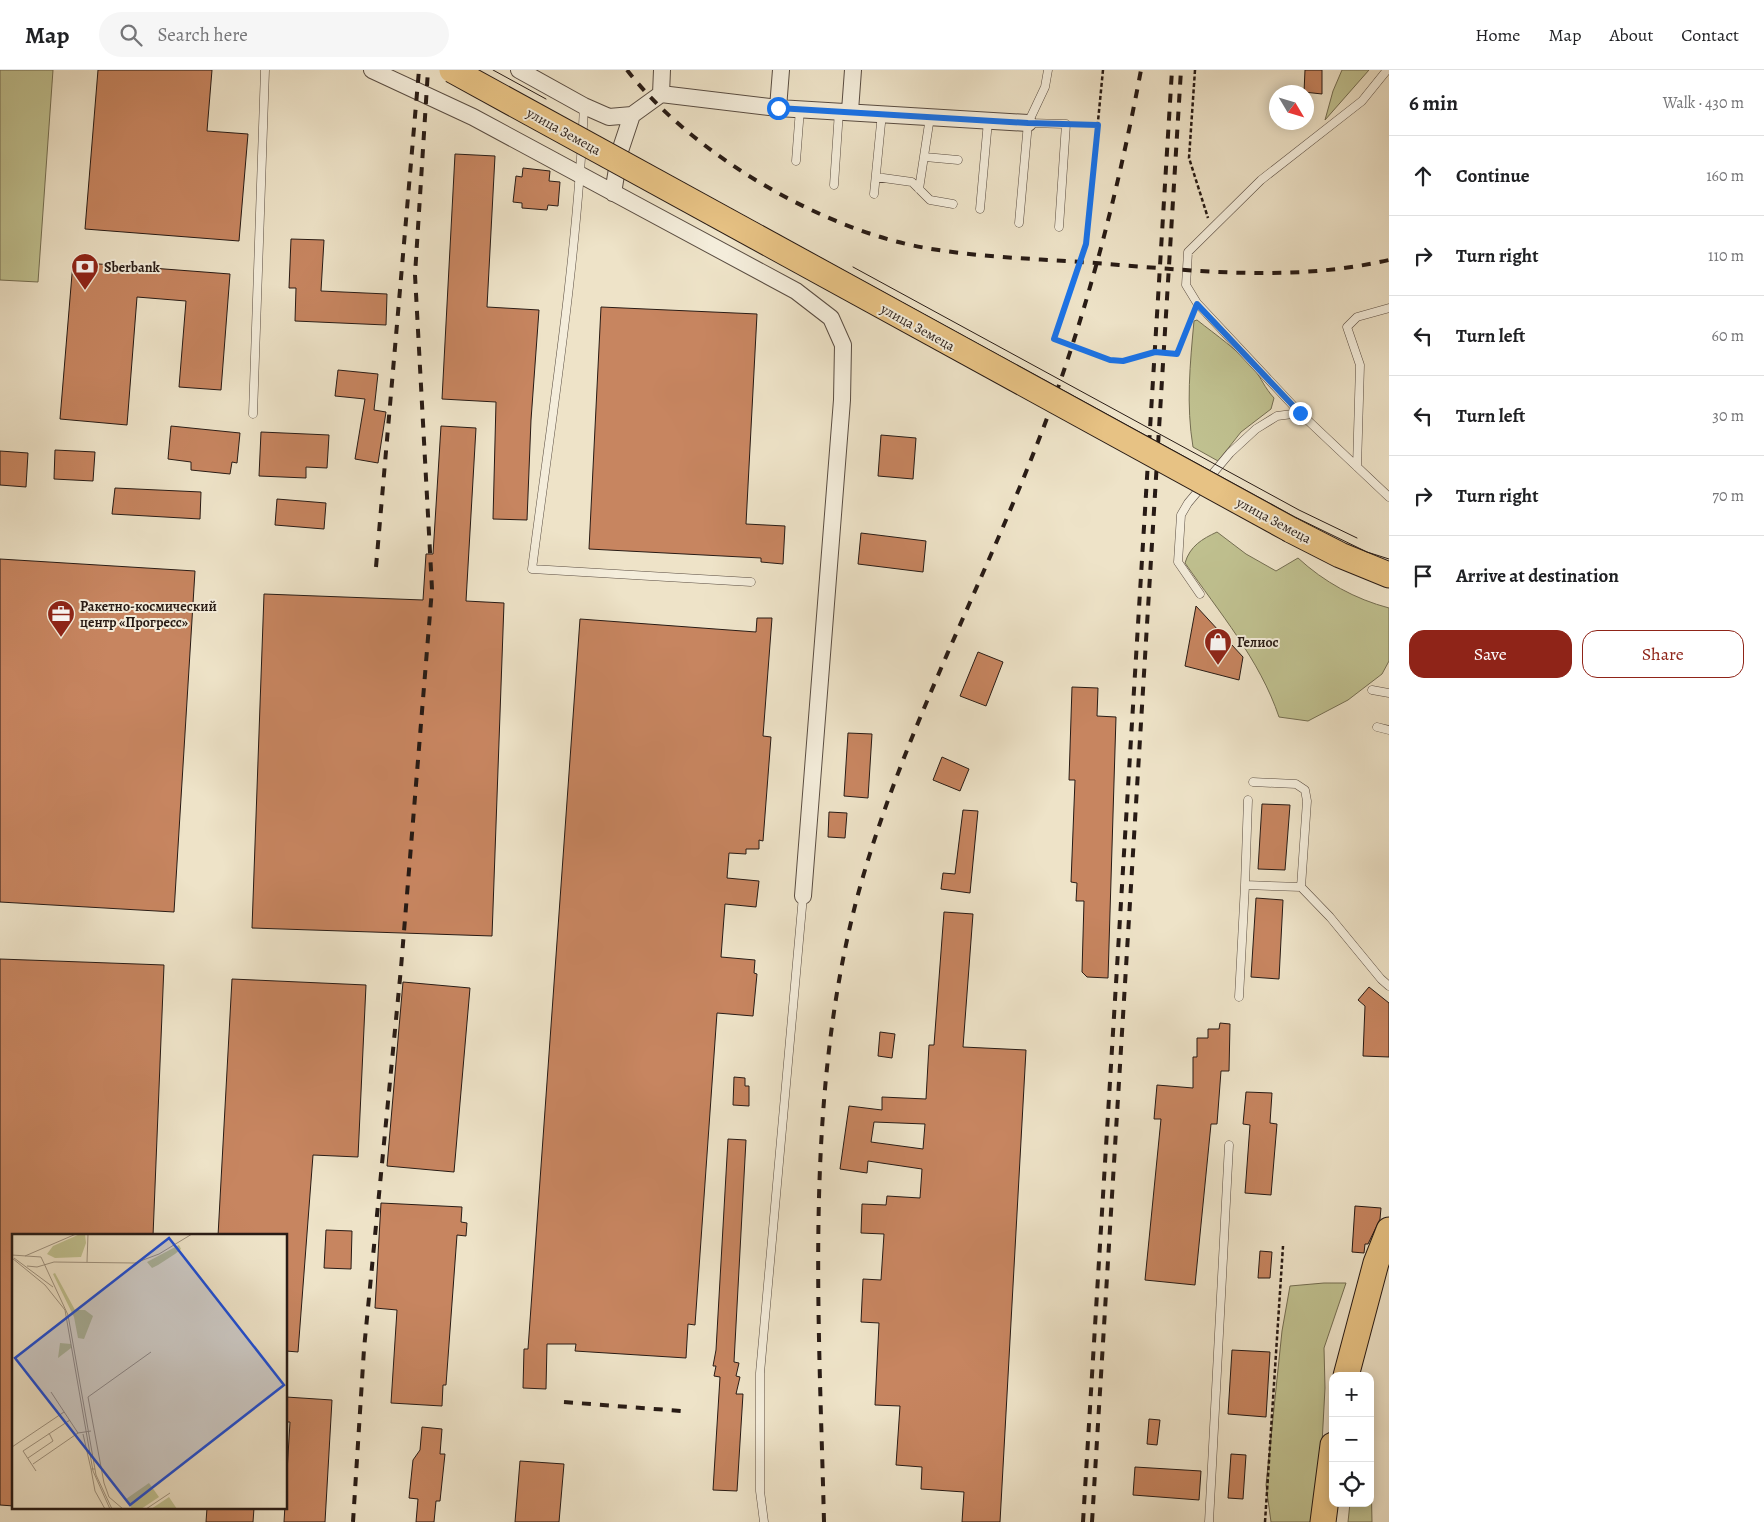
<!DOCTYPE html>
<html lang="en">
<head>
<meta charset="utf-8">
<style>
	:root { --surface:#fff; --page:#f6f6f6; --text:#202124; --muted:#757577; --line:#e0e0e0; --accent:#8f2418 }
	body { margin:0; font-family:Alegreya,serif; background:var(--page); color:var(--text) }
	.controls { position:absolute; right:15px; bottom:15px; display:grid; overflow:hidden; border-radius:10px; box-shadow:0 2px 12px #0003 }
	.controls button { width:45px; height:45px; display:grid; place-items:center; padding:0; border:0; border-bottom:1px solid var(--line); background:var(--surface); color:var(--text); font:25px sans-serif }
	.compass { position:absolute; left:1269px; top:15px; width:45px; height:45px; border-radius:50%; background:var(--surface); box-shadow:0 2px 12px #0003; rotate:128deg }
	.stop { position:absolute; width:15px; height:15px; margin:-11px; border:4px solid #1a73e8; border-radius:50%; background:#fff }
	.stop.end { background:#1a73e8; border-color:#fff; box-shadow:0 1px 5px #0008 }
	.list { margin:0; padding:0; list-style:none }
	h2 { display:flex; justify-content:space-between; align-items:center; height:65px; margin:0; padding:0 20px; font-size:21px }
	h2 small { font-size:16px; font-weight:400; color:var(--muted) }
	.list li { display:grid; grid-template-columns:32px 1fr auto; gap:15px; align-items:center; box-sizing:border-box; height:80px; padding:0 20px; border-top:1px solid var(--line) }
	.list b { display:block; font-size:19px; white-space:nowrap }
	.list em { font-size:16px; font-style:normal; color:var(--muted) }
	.actions { display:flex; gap:10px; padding:15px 20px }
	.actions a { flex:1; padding:11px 0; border:1px solid var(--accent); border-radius:15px; text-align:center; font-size:18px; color:var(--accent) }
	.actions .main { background:var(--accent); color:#fff }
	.icon { flex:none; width:28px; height:28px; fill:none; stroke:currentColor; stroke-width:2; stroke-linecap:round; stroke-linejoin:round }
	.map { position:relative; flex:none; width:1389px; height:1452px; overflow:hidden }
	header { display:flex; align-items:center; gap:30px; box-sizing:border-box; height:70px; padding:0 25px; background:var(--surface); border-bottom:1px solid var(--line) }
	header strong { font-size:24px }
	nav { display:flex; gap:28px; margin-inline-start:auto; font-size:18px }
	.search { width:350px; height:45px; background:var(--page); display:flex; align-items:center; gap:12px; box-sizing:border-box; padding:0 18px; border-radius:28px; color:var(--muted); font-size:19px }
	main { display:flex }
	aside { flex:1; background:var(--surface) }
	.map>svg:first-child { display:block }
</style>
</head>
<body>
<header>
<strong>Map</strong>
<div class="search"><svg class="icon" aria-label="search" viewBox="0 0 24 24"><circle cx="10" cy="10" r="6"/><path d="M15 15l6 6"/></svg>Search here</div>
<nav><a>Home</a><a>Map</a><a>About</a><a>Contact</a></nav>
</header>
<main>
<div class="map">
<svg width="1389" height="1452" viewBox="0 0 1389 1452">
	<rect width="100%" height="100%" fill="#eee3c8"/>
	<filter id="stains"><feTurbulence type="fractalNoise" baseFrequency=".004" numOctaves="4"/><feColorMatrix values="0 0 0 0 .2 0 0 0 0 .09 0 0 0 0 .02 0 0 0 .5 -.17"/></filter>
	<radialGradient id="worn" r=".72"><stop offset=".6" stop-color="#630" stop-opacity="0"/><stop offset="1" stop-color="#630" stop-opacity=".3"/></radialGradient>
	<path fill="#c0c190" stroke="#746e52" d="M0 0H53L38 212 0 210Z
		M1342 0H1369L1325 50 1333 21Z
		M1197 250C1216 265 1238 280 1254 299 1262 309 1264 317 1274 328L1271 339 1241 362 1218 391 1193 377C1186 335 1190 294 1194 251Z
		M1217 462 1246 484 1276 501 1298 488C1324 512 1355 529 1389 538V591L1382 604 1348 630 1308 651 1279 647C1260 590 1219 542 1185 493 1190 476 1202 469 1217 462Z
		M1324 1213H1346L1324 1278 1325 1318 1318 1448 1316 1452H1271L1266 1415 1282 1261 1290 1216Z
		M1370 1357 1372 1452H1348L1350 1433H1370Z"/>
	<path fill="#c78560" stroke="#281b15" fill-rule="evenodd" d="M98 0H212L207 61 248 64 239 171 85 159Z
		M1305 0H1322V24L1304 22Z
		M455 84 495 86 487 237 539 240 531 350 527 450 493 449 496 332 442 329Z
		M523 98 550 101 549 111 560 112 558 136 548 135 547 140 522 138V133L513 132 516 106 522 107Z
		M291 169 324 170 321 221 387 224 386 255 295 251 296 218H289Z
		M73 192 230 204 221 320 179 317 186 231 137 227 127 355 60 349Z
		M601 237 757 244 746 454 785 456 783 494 761 492V488L589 479Z
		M338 300 378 304 374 340 386 342 378 393 355 389 365 329 335 326Z
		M171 356 240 363 237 393 232 392 230 404 191 400V392L168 389Z
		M441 356 476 358 466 531 504 533 492 866 252 858 264 524 423 530 426 484H433Z
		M261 362 329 365 327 398 306 397V408L259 406Z
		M881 365 916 368 913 409 878 406Z
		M55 380 95 382 93 411 54 409Z
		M0 381 28 383 26 417 0 415Z
		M115 418 201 422 200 449 112 444Z
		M277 429 326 433 324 459 275 455Z
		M861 463 926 471 923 502 858 494Z
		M0 489 195 501 174 842 0 832Z
		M1196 536 1243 587 1239 610 1185 596Z
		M757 548H772L763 666 771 667 763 771 759 770V779H746V784L729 783 727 808 759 811 756 837 725 834 721 887 755 890 754 903 757 904 753 946 717 943 695 1255 688 1254 686 1288 575 1281 576 1274H547L546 1319 523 1318 524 1279H528L580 549 756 562Z
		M978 582 1003 592 986 636 960 626Z
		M1072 617 1098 618 1097 646 1116 647 1108 908 1087 907 1082 902 1084 831H1076L1077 813 1071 812 1075 710H1069Z
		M848 663 872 664 868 728 844 726Z
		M942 687 969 699 960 721 933 710Z
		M1262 734 1290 735 1285 800 1258 799Z
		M963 740 978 741 970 823 941 819 943 803 955 804Z
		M829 742 847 743 845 768 828 767Z
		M1256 828 1283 830 1279 909 1251 907Z
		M944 842 973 844 963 977 1026 980 1000 1452H962L964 1422 921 1419 922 1397 896 1395 900 1336 875 1335 879 1253 861 1252 863 1209 881 1210 884 1164 861 1163 862 1134 886 1135 887 1126 920 1128 922 1099 868 1091 867 1103 840 1099 849 1036 882 1040V1027L926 1029 929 975H934ZM874 1052 925 1054 923 1079 871 1072Z
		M0 889 164 895 153 1166H14V1436L0 1435Z
		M232 909 366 915 358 1087 313 1085 298 1282 286 1281V1166H218Z
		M403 912 470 918 454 1102 387 1096Z
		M1369 917 1389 933V987L1363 986 1365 936 1358 930Z
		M1220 953 1230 954 1229 1001H1221L1217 1054H1211L1195 1215 1145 1210 1161 1049H1154L1157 1015 1193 1018V987H1197V968H1208V959H1219Z
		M880 962 895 964 892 988 878 986Z
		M734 1007 745 1008V1016H749V1036L733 1035Z
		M1246 1022 1272 1023 1270 1053 1277 1054 1271 1125 1245 1123 1250 1055 1243 1054Z
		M728 1069 746 1070 734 1292 739 1293 736 1306 740 1307 736 1324H743L737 1421 713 1420 720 1307 714 1306 716 1296H713L716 1280Z
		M381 1133 462 1137 461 1152 467 1153 466 1166 457 1165 446 1315H443L442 1336 391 1333 397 1240 375 1238Z
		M1355 1136 1381 1138 1380 1149 1368 1174H1365L1364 1183 1352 1182Z
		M326 1160 352 1161 351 1199 324 1198Z
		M1260 1181 1272 1182 1270 1208H1258Z
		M1232 1280 1270 1282 1266 1347 1228 1344Z
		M286 1327 332 1330 325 1452H284L290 1352H286Z
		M1149 1349 1160 1350 1157 1375 1147 1374Z
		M422 1357 442 1359 440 1384H445L440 1431H436L434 1452H416L418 1429 409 1428 413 1390 420 1380Z
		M1231 1384 1246 1385 1243 1429 1228 1428Z
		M520 1391 564 1394 559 1452H515Z
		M1135 1397 1201 1401 1199 1430 1133 1425Z
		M207 1438H254L253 1452H206Z"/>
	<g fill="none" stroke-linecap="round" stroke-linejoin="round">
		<defs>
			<path id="service" d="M1387 0 1362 31 1261 110 1188 182 1186 215 1197 233 1300 343 1389 427
				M584 36C577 191 552 345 532 499L751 512
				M1028 53 1066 54 1059 157
				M925 87 958 90
				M796 91 800 39
				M876 107 912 112 930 130 953 134
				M834 115 839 41
				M919 119 930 47
				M874 124 882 43
				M980 139 988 51
				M1019 153 1028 53 1045 17 1048 0
				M253 344 265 0
				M1357 397 1360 295 1347 257 1357 247 1389 238
				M1200 524 1178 492 1181 445 1188 433 1230 383 1256 359 1277 346 1300 343
				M1372 620 1389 623
				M1377 657 1389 660
				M1253 712 1296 714 1305 720 1307 731 1301 817
				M1245 815 1248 730
				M1239 927 1245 815 1301 817 1330 847 1381 909 1389 916
				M764 1452 760 1421V1303L803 826
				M1209 1452 1229 1075"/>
			<path id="minor" d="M372 0 473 47 796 221 831 248 843 275 842 330 803 826
				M519 0 584 36 609 47 632 45
				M661 24 778 38 1028 53
				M778 38 781 0
				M850 41 853 0
				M613 123 620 81 632 45 661 24 662 0"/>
			<path id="primary" d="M1291 460 1340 485 1389 505
				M1346 1306 1376 1193 1389 1160
				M1323 1452 1333 1375"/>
		</defs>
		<use href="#service" stroke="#5a4d42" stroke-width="9"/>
		<use href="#minor" stroke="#5a4d42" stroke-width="18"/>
		<use href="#primary" stroke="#281b15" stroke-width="27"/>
		<path stroke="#281b15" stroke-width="2.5" stroke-dasharray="4 2.5" stroke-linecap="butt" d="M1103 0 1086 174 1054 269 1110 290 1123 291 1155 282 1177 284 1193 244
			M1195 0 1189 88 1208 148
			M1077 54 1098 55
			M1265 1452 1283 1176"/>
		<use href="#service" stroke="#f4eddb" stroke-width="8"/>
		<use href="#minor" stroke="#f4eddb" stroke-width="16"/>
		<use href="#primary" stroke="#e7c284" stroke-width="25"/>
		<path stroke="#281b15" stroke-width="1" d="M477 0 1295 447 1367 482 1389 489
			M493 0 546 29
			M853 197 1299 440 1357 468"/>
		<path stroke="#281b15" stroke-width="4" stroke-dasharray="9 9" stroke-linecap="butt" d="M627 0C692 84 822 160 926 178 989 189 1055 189 1119 195 1211 202 1297 211 1389 190
			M376 497 419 0
			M564 1332 681 1341
			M353 1452 364 1279 401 898 432 519 415 205 428 0
			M824 1452C819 1245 804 1030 857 828 898 676 972 537 1030 392 1081 266 1116 133 1141 0
			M1083 1452 1172 0
			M1092 1452 1181 0"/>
		<defs>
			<path id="primary-bridge" d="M452 0 1291 460"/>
		</defs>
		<use href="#primary-bridge" stroke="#281b15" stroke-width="27" stroke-linecap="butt"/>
		<use href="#primary-bridge" stroke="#e7c284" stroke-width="25"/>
	</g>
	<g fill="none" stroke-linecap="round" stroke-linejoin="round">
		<path stroke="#1a73e8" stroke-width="6" d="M778 38 1028 53 1098 55 1086 174 1054 269 1110 290 1123 291 1155 282 1177 284 1197 234 1300 343"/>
	</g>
	<defs>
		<symbol id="bank-pin" viewBox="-11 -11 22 30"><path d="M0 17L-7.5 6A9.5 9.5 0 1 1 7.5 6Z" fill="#8f2418" stroke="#f4eddb"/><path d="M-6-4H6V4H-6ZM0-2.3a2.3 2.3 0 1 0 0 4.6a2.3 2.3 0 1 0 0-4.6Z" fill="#fff"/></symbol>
		<symbol id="office-pin" viewBox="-11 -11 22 30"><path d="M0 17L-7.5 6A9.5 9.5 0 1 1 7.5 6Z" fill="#8f2418" stroke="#f4eddb"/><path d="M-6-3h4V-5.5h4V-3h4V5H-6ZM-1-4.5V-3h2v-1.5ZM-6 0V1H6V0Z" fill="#fff"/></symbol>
		<symbol id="shop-pin" viewBox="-11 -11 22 30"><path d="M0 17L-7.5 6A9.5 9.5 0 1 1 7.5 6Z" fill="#8f2418" stroke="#f4eddb"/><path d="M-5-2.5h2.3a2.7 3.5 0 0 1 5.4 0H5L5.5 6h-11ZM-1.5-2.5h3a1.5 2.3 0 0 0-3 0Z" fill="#fff"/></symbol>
	</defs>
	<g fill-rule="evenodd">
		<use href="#bank-pin" x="69" y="181" width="32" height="43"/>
		<use href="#office-pin" x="45" y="528" width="32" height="43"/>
		<use href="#shop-pin" x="1202" y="556" width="32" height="43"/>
	</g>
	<g text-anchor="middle" stroke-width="4" stroke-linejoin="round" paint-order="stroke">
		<g font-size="14" fill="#281b15" stroke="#f4eddb">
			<text transform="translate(564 61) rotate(29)" y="5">улица Земеца</text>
			<text transform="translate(918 257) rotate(29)" y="5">улица Земеца</text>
			<text transform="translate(1274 450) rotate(28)" y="5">улица Земеца</text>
		</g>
		<g font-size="14" font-weight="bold" fill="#281b15" stroke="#f4eddb" text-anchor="start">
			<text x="104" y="202">Sberbank</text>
			<text x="80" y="541">Ракетно-космический<tspan x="80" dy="16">центр «Прогресс»</tspan></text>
			<text x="1237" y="577">Гелиос</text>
		</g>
	</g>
	<g transform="translate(12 1164)">
		<rect width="275" height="275" fill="#eee3c8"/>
		<path d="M68 0H73L74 9 69 23 43 24 35 20 41 12ZM167 11 169 15 163 20 146 31 140 34 135 28ZM43 39 63 76H73L81 82 72 105 66 104 62 83 41 40ZM48 109 59 110V114L46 124ZM137 249 147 263 129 275H120L114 265ZM157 263 165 275H139Z" fill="#c0c190"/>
		<path fill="none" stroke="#9f9380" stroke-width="1" d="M0 21 29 23 56 81 84 241 100 275M13 22 64 0M0 24 33 51 53 76 81 237 98 275M2 24 41 53M75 28 76 0M15 32 25 33 42 28 123 29 147 20 180 0M39 158 66 199M71 200 79 235M0 213 52 178M16 224 41 207 37 199M21 230 66 199 79 197M83 235H79L83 257 93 275M24 237 11 217 58 186M111 275 97 263 92 249 76 163 139 118M134 275 158 259"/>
		<path fill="#1d4ed8" fill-opacity="0.15" stroke="#1d4ed8" stroke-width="2.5" d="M157 4 272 151 118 271 3 124Z"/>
		<rect width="275" height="275" fill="none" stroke="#281b15" stroke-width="2.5"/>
	</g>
	<rect width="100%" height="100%" filter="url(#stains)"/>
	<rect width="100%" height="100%" fill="url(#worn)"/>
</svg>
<div class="controls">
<button>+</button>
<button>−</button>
<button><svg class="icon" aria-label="locate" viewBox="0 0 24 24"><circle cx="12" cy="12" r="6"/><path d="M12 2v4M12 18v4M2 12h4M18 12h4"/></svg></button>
</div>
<svg class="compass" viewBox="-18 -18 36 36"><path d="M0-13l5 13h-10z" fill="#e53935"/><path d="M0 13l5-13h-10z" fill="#757577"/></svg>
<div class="stop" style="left:778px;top:38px"></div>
<div class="stop end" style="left:1300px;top:343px"></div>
</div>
<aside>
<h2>6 min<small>Walk · 430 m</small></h2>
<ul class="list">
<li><svg class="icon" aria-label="ahead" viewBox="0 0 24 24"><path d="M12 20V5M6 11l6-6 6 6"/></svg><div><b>Continue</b></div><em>160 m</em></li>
<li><svg class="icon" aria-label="right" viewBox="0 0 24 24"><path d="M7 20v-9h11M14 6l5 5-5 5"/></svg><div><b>Turn right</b></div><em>110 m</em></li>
<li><svg class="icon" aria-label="left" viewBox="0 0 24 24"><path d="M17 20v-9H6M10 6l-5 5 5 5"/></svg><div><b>Turn left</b></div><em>60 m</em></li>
<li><svg class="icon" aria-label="left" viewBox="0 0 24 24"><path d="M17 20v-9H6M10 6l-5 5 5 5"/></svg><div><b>Turn left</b></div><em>30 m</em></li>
<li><svg class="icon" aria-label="right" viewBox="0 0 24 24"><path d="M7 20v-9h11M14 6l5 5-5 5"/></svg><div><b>Turn right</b></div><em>70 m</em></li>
<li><svg class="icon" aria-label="arrive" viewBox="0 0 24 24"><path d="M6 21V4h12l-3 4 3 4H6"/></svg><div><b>Arrive at destination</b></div></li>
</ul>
<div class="actions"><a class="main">Save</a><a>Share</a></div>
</aside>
</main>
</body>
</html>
